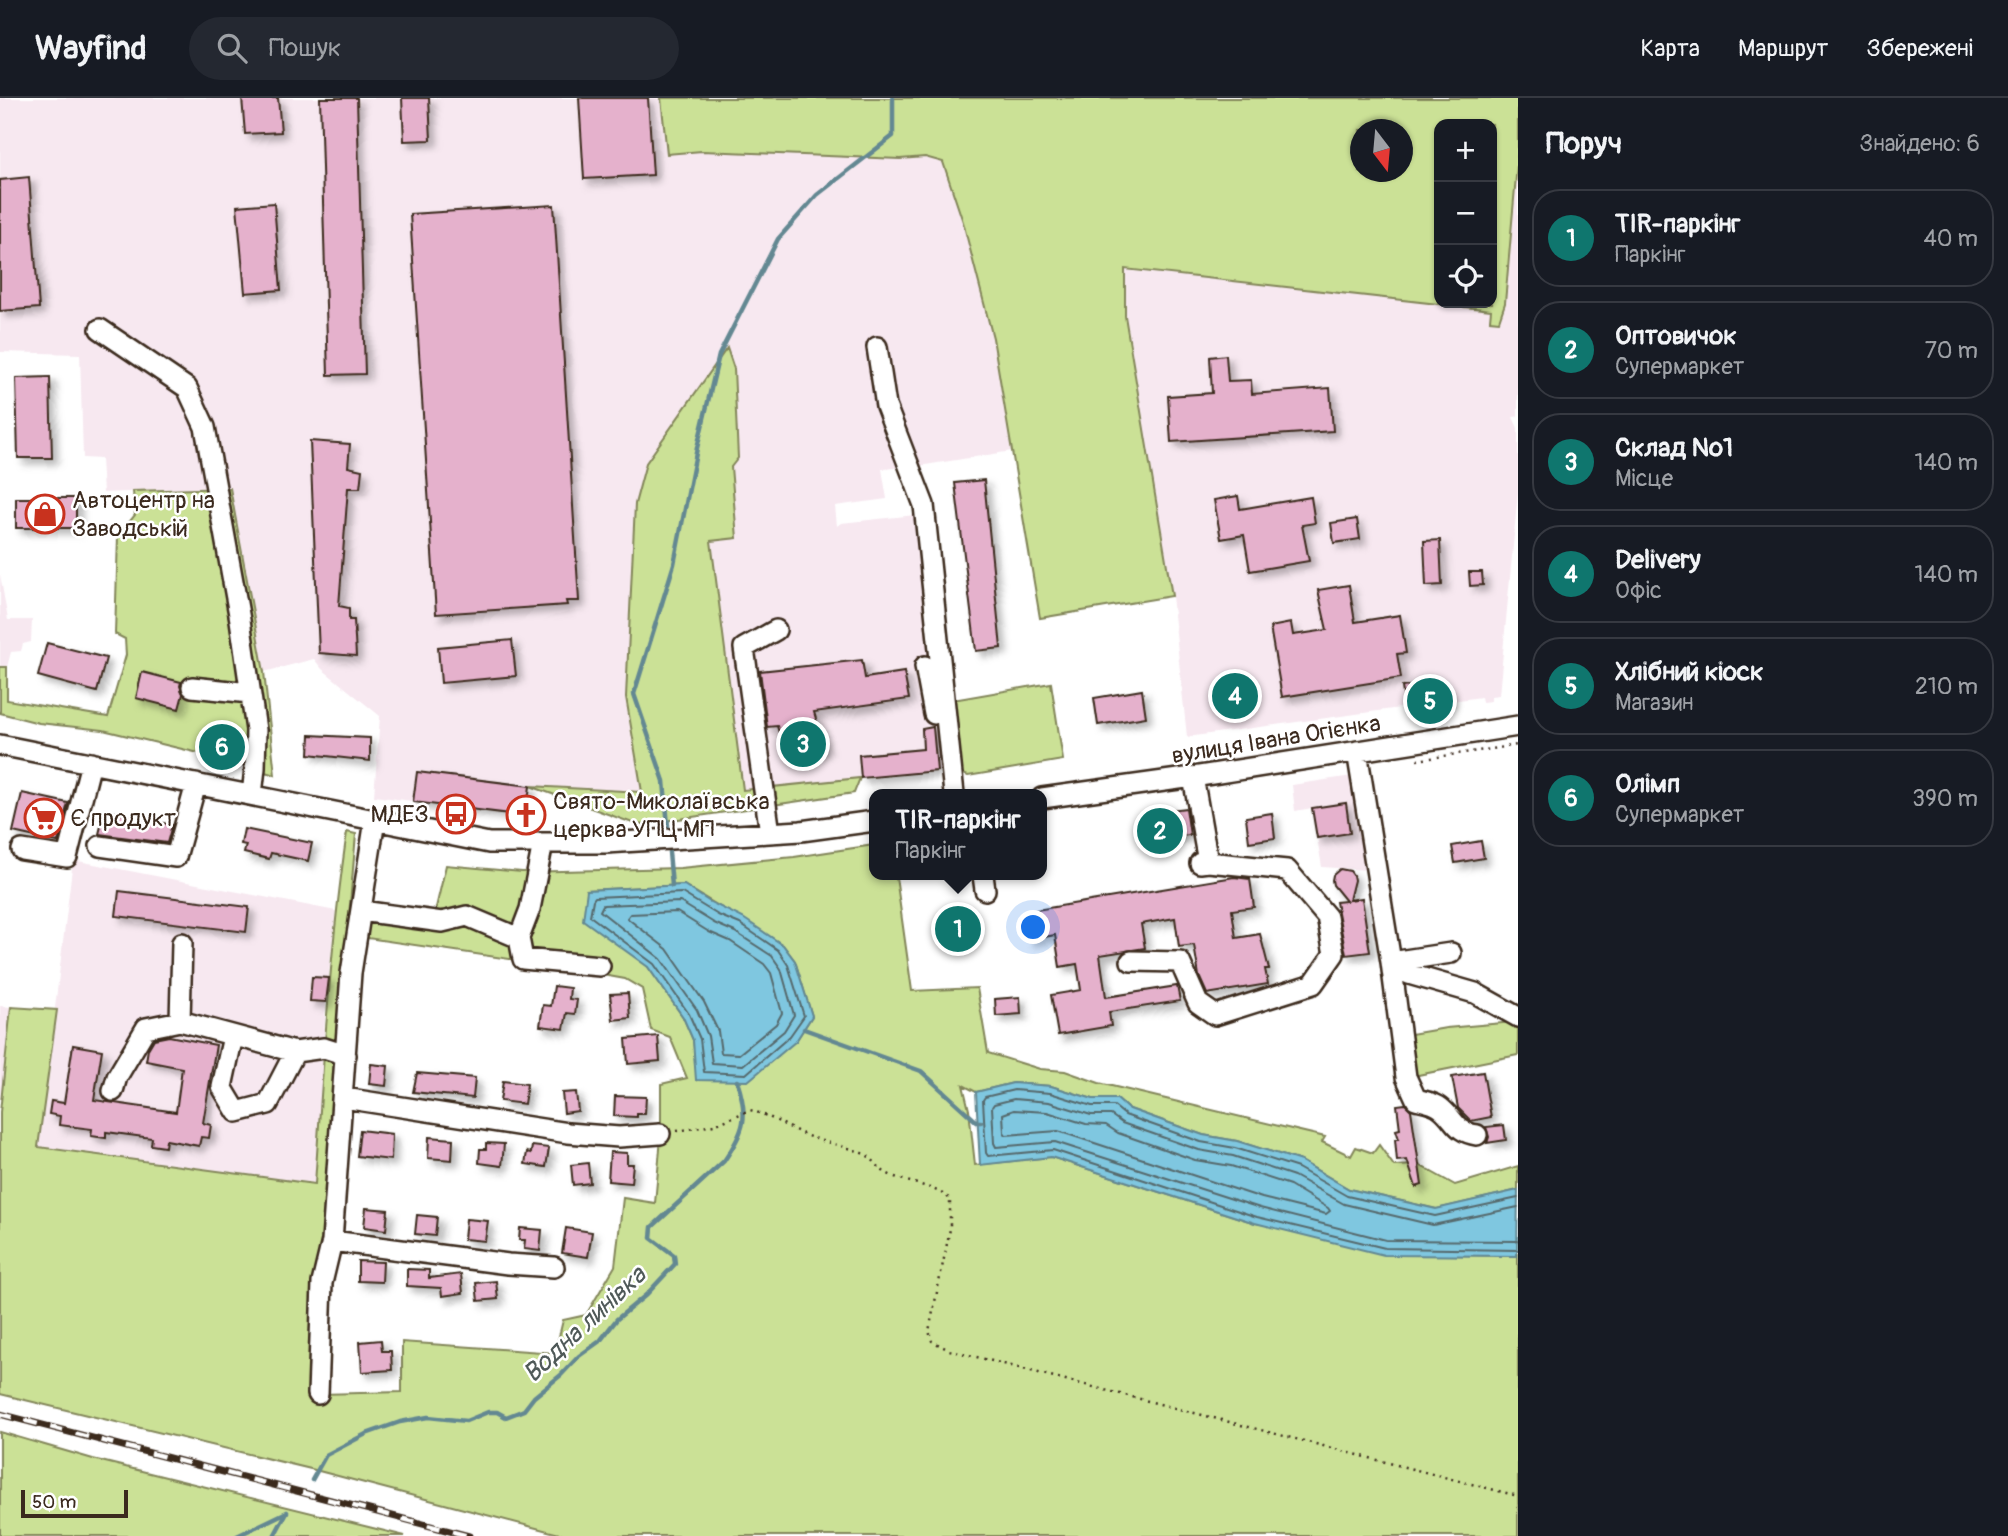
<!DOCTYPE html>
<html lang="uk">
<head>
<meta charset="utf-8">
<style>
	:root { --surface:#171b24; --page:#242831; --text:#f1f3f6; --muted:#9ea1a6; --line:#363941; --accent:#0f766e }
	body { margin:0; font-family:Pangolin,sans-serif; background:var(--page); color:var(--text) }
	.controls { position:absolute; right:21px; top:21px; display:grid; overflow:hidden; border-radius:14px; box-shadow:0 2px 5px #0004 }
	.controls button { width:63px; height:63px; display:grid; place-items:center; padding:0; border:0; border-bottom:2px solid var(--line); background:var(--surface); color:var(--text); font:35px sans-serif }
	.compass { position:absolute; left:1350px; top:21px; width:63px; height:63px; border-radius:50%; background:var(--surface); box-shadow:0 2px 5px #0004; rotate:164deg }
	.scale { position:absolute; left:21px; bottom:18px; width:107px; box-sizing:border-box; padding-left:7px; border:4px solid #3b2a1e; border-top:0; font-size:19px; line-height:24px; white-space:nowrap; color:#3b2a1e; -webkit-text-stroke:5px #fff; paint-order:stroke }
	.you { position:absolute; left:1034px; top:830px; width:24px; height:24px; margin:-18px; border:5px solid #fff; border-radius:50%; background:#1a73e8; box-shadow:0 0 0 10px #1a73e833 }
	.badge { display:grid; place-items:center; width:46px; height:46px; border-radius:50%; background:var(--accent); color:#fff; font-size:23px; font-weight:700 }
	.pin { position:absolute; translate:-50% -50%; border:4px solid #fff; box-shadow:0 2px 7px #0006 }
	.popup { position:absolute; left:869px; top:691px; width:178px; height:91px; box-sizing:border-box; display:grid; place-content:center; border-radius:14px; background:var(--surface); filter:drop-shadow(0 2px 5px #0005); font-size:23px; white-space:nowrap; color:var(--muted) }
	.popup b { font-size:26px; color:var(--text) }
	.popup::after { content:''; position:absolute; left:50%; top:100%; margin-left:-14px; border:14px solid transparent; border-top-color:var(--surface) }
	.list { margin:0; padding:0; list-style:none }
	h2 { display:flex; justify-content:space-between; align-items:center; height:91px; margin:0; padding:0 28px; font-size:30px }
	h2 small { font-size:23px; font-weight:400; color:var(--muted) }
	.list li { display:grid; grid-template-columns:46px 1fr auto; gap:21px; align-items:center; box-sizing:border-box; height:98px; margin:0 14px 14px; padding:0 14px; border:2px solid var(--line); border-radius:28px }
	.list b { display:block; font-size:26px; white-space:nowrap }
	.list p { margin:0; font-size:23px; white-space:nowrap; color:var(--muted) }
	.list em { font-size:23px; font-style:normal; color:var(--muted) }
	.icon { flex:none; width:38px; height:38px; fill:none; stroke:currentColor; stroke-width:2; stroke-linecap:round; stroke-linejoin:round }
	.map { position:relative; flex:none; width:1518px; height:1438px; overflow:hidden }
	header { display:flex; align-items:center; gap:42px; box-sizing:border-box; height:98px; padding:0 35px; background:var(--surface); border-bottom:2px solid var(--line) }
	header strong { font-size:33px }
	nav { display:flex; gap:38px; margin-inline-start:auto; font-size:24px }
	.search { width:490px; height:63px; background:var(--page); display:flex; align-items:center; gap:18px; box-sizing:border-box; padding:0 24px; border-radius:38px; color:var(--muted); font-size:26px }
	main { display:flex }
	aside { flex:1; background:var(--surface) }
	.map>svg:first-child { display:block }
</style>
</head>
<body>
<header>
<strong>Wayfind</strong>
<div class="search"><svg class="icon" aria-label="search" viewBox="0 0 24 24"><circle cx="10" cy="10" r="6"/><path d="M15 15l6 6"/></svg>Пошук</div>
<nav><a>Карта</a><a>Маршрут</a><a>Збережені</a></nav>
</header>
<main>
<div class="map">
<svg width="1518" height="1438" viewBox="0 0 1518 1438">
	<defs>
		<filter id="shadow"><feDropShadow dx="5.5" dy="5.5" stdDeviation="3.5" flood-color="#0004"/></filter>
	</defs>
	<rect width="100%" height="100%" fill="#fff"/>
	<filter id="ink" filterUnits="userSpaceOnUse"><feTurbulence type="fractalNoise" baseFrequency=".0143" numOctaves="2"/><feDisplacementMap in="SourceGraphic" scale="14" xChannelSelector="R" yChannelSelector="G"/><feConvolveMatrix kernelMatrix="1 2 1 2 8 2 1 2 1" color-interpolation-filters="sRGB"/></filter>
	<g filter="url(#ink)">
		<path fill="#f7e8f0" d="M0 0H875L900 61 925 59 943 64 963 124 993 240 1012 353 919 368 882 371 887 401 835 408 837 428 841 425 915 417 946 672 685 697 531 688 526 718 374 698 380 618 322 571 314 561 264 574 230 390 103 395 101 361 83 360 80 256 0 254Z
			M1518 55V318L1513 319 1518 330V394L1499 597 1491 598V603L1482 604 1481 599 1187 639 1172 498 1125 218V171L1492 212 1491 221 1499 223 1505 205Z
			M0 476 8 522H32L31 544 23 546 21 553 11 554 7 569H0Z
			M1352 678 1367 772 1322 769 1312 710 1295 713 1292 687Z
			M73 762 336 813 326 904 315 1086 38 1049Z
			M0 908 11 909 0 1014Z"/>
		<path fill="#cbe196" stroke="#83865a" stroke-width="2" fill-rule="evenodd" d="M661 0H1518V55L1505 205 1499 223 1490 222 1491 212 1125 171V218L1172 498 1040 520 993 240 963 124 943 64 925 59 900 61 702 53 667 56ZM1439 26H1492V205H1439ZM1360 32H1402V74H1360Z
			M727 250 734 271 738 360 731 369 737 440 711 443 743 692 860 680 854 695 638 727 530 688 642 694 626 599 635 406 646 365Z
			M230 390 264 574 275 677 245 668 249 650 208 636 203 656 103 632 39 625 0 615V569H7V602L108 619 126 557 125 541 115 536 118 438 135 417 133 393Z
			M1051 585 1063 662 968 678 961 675 947 603Z
			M347 734 356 736 327 1075 319 1296 402 1294V1244L555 1255 563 1222 586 1217 615 1168 623 1100 655 1105 661 1040V986L687 980 670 939 651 932 642 891 625 881 537 865 367 840 370 816 435 814 446 767 522 774 680 770 794 759 874 747V777H906L896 779 912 893 977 890 988 955 1040 971 1065 973 1099 985 1325 1039 1322 1044 1351 1058 1356 1049 1373 1055 1379 1047 1394 1068 1419 1067 1455 1087 1518 1068V1092L1437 1111 1349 1091 1301 1063 1237 1043 1203 1037 1127 1010 1117 1001H1093L1051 988 1013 985 976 994 963 987 969 1012 975 1067 1051 1059 1255 1125 1448 1157 1517 1158 1518 1155V1438H567L315 1372 0 1296V1014L11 909 57 912 38 1049 315 1086C323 968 330 851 347 734ZM684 787 783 847 795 863 812 918 796 943 697 982 693 942 683 919 648 869 587 792Z
			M1514 924 1518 928V957L1413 978 1405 937 1446 930Z
			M0 1334 93 1361 405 1438H0Z"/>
		<path fill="#7fc7e0" stroke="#648892" stroke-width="2" d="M684 787 710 804 743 820 783 847 795 863 812 918 796 943 748 983 696 982 693 942 683 919 648 869 583 822 587 792Z
			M1013 985 1051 988 1093 1001H1117L1127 1010 1203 1037 1237 1043 1301 1063 1349 1091 1436 1111 1518 1092 1517 1158 1384 1157 1255 1125 1051 1059 980 1067 976 994Z"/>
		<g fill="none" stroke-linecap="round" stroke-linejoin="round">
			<path stroke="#56696c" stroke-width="2" d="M682 795 718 817 740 826 778 852 788 867 804 918 790 938 746 976 704 974 700 941 689 916 654 866 590 818 593 802 595 799Z
				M680 804 714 825 735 834 772 858 781 871 794 917 784 933 743 967 712 965 708 938 697 912 661 861 600 813 603 807Z
				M677 814 709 834 730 843 764 866 771 875 782 915 776 926 739 956 721 955 718 933 704 904 667 851 627 820 630 816Z
				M1014 1012 1047 1014 1086 1026 1106 1027 1118 1035 1195 1062 1231 1068 1290 1087 1328 1110 1330 1113 1326 1116 1262 1100 1058 1033 1006 1037 1004 1034 1003 1016Z
				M1518 1100 1435 1118 1347 1098 1298 1070 1235 1050 1201 1044 1125 1017 1114 1008H1092L1050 995 1014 992 985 999 983 1002 986 1055 988 1058 1053 1052 1257 1119 1385 1150 1518 1152
				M1518 1109 1433 1127 1344 1106 1294 1078 1233 1058 1199 1052 1122 1025 1111 1017H1091L1049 1004 1014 1001 994 1006 992 1009 994 1045 996 1049 1055 1044 1260 1110 1386 1142 1518 1143"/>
			<path stroke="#648892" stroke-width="4.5" d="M668 728 664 683 634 596 674 466 697 350 719 257 778 141 817 97 893 38V0
				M669 754 672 788
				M804 931 921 973 977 1024H981
				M312 1382 326 1357 366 1336 400 1324 428 1319 466 1323 488 1314H497L506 1319 524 1312 534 1299 561 1277 579 1258 600 1243 617 1221 646 1197 675 1166 674 1157 651 1140 652 1129 724 1063C745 1032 749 1019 737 983
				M237 1438 287 1414
				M274 1438 287 1414"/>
		</g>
		<path fill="#e5b1cc" stroke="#3b2a1e" stroke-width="2" filter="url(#shadow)" d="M242 0H278L281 34 245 36Z
			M320 0H357L365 276 328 277Z
			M402 0H429L431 42 404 43Z
			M579 0H648L653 77 584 81Z
			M29 79 39 210 0 213V82Z
			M274 105 281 192 245 195 237 108Z
			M554 107 579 503H566L567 507 436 516 410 116Z
			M1226 257 1228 283 1251 282 1252 296 1330 290 1333 333 1171 344 1168 298 1212 295 1210 259Z
			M50 279 52 360H18L16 280Z
			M310 343 350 346 348 369 362 372 360 390H348L339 508 349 510V522H354L356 558 319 555Z
			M984 382 1001 550 976 553 955 385Z
			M1238 398 1240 411 1311 399 1315 425 1302 427 1309 463 1250 473 1244 437 1221 441 1214 402Z
			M16 400H76V430H16Z
			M1357 421 1360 441 1334 445 1331 425Z
			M1440 442 1442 487 1426 488 1424 443Z
			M1469 474H1482L1483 487 1470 488Z
			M1349 487 1355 524 1400 517 1406 555 1397 556 1401 580 1282 599 1270 529 1291 525 1293 537 1327 532 1318 492Z
			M512 542 516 578 441 585 438 549Z
			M47 545 106 560 97 594 38 578Z
			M862 562 865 580 904 574 909 601 814 614 825 651 787 660 777 628 767 629 760 573Z
			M142 574 181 584 180 588 183 596 179 611 136 600Z
			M1436 584 1437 590 1448 589 1449 604 1405 610 1402 589Z
			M1241 586 1244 607 1229 609 1226 588Z
			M1142 592 1146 619 1098 627 1094 600Z
			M933 629 937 673 861 680 859 657 923 651 922 631Z
			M310 637 370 640V663L309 656Z
			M218 640 243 648V667L213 659Z
			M417 674 530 688 526 718 413 704Z
			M22 695 68 705 58 744 13 734Z
			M1346 705 1350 735 1317 740 1312 710Z
			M1186 710 1190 737 1149 742 1145 715Z
			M105 712 172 727 167 745 99 736Z
			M1272 715 1275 740 1249 744 1246 719Z
			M244 731 312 745 308 763 271 755 269 761 244 755 246 747 241 746Z
			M1481 743 1484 760 1455 765 1452 748Z
			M1340 771 1350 773 1353 777 1354 782 1349 802 1362 800 1370 854 1346 857 1336 804 1346 803 1333 787 1332 782 1333 777Z
			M1234 779 1250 781 1254 809 1232 812 1236 840 1260 836 1269 871H1265L1268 886 1207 896 1199 878 1194 847 1179 849 1175 820 1141 826 1145 850 1100 857 1106 899 1177 888 1180 903 1109 914 1111 928 1058 937 1051 897 1081 892 1077 866 1060 869 1055 837 1029 842 1024 814Z
			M119 793 249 809 246 834 116 818Z
			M312 879 329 880 326 904 310 903Z
			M554 888 570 890 569 901 577 902 575 916 567 915 564 931 540 928 543 907 551 908Z
			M628 895 630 920 613 922 610 896Z
			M1020 899 1021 916 996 918 995 901Z
			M169 938 216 947 203 1025 211 1027 209 1040 201 1039 199 1048 166 1042 165 1049 151 1047 152 1040 106 1034V1040L91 1038 92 1031 59 1027 60 1018 49 1016 51 1003 64 1005 73 947 102 952 94 1002 176 1014 182 970 146 963 148 951 154 941Z
			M658 938 660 963 628 966 626 941Z
			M371 966 388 968 386 988 369 986Z
			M1483 974 1491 1019 1471 1023 1458 1010 1452 979Z
			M417 975 475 980 473 1000 413 994Z
			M503 983 527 986 524 1006 500 1003Z
			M576 994 578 1013 564 1015 562 995Z
			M615 998 646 999 645 1016H637V1019L614 1018Z
			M1405 1006 1411 1012 1422 1087 1416 1089 1407 1062 1397 1063 1395 1041H1399L1396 1032 1400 1031 1397 1007Z
			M1504 1027 1506 1042 1487 1045 1489 1039 1486 1029Z
			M360 1032 392 1036 391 1062 357 1058Z
			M429 1039 453 1041 452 1062 428 1060Z
			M486 1045 504 1046 502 1068 479 1065 480 1051H486Z
			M532 1048 549 1050 546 1069 525 1066 527 1054 531 1055Z
			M610 1054 627 1055V1066H633L631 1085 608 1083Z
			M588 1065 590 1085 573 1087 571 1067Z
			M366 1110 388 1112 386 1132 364 1129Z
			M417 1117 437 1119 435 1138 415 1136Z
			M466 1121 488 1123 485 1143 464 1141Z
			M520 1130 542 1132 540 1153 524 1151 525 1142H519Z
			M566 1130 592 1134 588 1159 562 1155Z
			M358 1163 383 1164 382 1184 358 1183Z
			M407 1171 429 1172V1180L461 1176 463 1195 442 1198 441 1190 407 1188Z
			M496 1183 498 1201 478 1203 476 1185Z
			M381 1242 382 1253H391L392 1272 362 1274 360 1244Z"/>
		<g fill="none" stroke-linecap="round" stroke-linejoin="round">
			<defs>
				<path id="minor" d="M100 231 187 290 205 329 240 522 256 632 255 670 252 697
					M877 249 886 308 924 407 954 696
					M925 568 934 616
					M192 589 250 595
					M0 647 489 745H606L801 733 874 723
					M1357 653 1391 864 1406 979 1416 1001C1424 1003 1436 1005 1442 1011 1456 1023 1456 1034 1477 1037
					M1193 679 1208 764 1200 765
					M1042 700 1193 679 1518 628
					M770 735 744 550 776 532
					M100 748 176 759 196 686
					M22 752 67 759 91 665
					M983 777 985 792
					M361 813 442 824 467 818 519 840 523 861 600 868
					M519 840 530 811 543 745
					M182 845 180 923 295 954 324 950 346 957
					M1451 855 1391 864 1402 873 1409 876 1475 895 1518 919
					M1131 863 1180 864 1198 905 1215 917 1313 886 1334 856 1327 819 1287 772 1208 764
					M233 938 222 989 237 1014 268 1006 295 954
					M113 993 117 979 146 930 180 923
					M344 1000 568 1035 619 1039 660 1036
					M332 1143 351 875 375 722
					M318 1296 322 1185 332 1143 508 1166 554 1169"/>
			</defs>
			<use href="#minor" stroke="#3b2a1e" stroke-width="24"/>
			<path stroke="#3b2a1e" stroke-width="2.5" stroke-dasharray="2 5" stroke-linecap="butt" d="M1417 662 1518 647
				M677 1033 714 1027 750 1012C775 1019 795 1035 819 1042 835 1047 851 1049 866 1057 874 1061 878 1070 886 1075 907 1086 932 1086 950 1101V1131L929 1233 932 1243 949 1252 1518 1398"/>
			<use href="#minor" stroke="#fff" stroke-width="19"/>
			<defs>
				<path id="rail" d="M0 1316 469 1438"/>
			</defs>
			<use href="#rail" stroke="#3b2a1e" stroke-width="7"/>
			<use href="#rail" stroke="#fff" stroke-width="4.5" stroke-dasharray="13" stroke-linecap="butt"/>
		</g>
	</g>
	<defs>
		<symbol id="shop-ring" viewBox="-11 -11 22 22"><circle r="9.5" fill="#fff" stroke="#c8321e" stroke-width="1.5"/><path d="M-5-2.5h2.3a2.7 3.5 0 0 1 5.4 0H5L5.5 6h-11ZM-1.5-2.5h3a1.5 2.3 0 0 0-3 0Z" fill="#c8321e"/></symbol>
		<symbol id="bus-ring" viewBox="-11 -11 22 22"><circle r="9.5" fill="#fff" stroke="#c8321e" stroke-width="1.5"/><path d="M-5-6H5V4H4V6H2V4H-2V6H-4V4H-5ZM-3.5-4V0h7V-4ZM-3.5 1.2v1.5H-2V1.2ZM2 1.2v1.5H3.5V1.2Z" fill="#c8321e"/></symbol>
		<symbol id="church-ring" viewBox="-11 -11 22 22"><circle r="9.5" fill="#fff" stroke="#c8321e" stroke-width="1.5"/><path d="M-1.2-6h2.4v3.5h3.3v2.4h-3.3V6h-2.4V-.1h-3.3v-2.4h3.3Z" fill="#c8321e"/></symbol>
		<symbol id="supermarket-ring" viewBox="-11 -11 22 22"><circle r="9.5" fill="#fff" stroke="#c8321e" stroke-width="1.5"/><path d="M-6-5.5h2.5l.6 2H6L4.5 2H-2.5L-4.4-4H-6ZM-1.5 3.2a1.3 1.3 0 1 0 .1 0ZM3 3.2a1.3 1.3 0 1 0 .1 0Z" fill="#c8321e"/></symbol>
	</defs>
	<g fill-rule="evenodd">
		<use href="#shop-ring" x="23" y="394" width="44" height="44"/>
		<use href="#bus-ring" x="434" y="694" width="44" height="44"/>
		<use href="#church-ring" x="504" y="695" width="44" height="44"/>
		<use href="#supermarket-ring" x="22" y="698" width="44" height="44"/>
	</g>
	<g text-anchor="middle" stroke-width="5" stroke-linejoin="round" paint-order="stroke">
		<g font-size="24" fill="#3b2a1e" stroke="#fff" text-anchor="start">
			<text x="72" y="410">Автоцентр на<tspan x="72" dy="28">Заводській</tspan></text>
			<text x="553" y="711">Свято-Миколаївська<tspan x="553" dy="28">церква УПЦ МП</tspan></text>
			<text x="429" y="724" text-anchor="end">МДЕЗ</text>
			<text x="71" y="728">Є продукт</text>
		</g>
		<g font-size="24" fill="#3b2a1e" stroke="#fff">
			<text transform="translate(1276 641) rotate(-9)" y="8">вулиця Івана Огієнка</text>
		</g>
		<g font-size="26" font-style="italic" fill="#4f5958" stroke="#fff">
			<text transform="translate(584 1226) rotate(-43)" y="9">Водна линівка</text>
		</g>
	</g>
</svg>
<div class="controls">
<button>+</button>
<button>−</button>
<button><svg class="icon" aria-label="locate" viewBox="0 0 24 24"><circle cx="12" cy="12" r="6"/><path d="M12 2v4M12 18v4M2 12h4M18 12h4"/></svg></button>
</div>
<svg class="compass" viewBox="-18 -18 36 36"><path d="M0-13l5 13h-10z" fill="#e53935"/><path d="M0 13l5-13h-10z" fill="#9ea1a6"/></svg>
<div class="scale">50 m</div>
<div class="you"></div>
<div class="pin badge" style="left:958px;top:831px">1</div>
<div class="popup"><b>TIR-паркінг</b>Паркінг</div>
<div class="pin badge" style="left:1160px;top:733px">2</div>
<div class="pin badge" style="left:803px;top:646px">3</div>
<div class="pin badge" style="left:1235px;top:598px">4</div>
<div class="pin badge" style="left:1430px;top:603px">5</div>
<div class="pin badge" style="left:222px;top:649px">6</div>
</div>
<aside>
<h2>Поруч<small>Знайдено: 6</small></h2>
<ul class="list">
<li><span class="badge">1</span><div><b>TIR-паркінг</b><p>Паркінг</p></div><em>40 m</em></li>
<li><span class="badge">2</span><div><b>Оптовичок</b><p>Супермаркет</p></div><em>70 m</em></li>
<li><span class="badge">3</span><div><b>Склад №1</b><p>Місце</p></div><em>140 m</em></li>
<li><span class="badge">4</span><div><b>Delivery</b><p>Офіс</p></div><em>140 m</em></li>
<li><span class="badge">5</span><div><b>Хлібний кіоск</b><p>Магазин</p></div><em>210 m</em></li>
<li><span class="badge">6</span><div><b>Олімп</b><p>Супермаркет</p></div><em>390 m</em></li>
</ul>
</aside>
</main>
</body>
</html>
